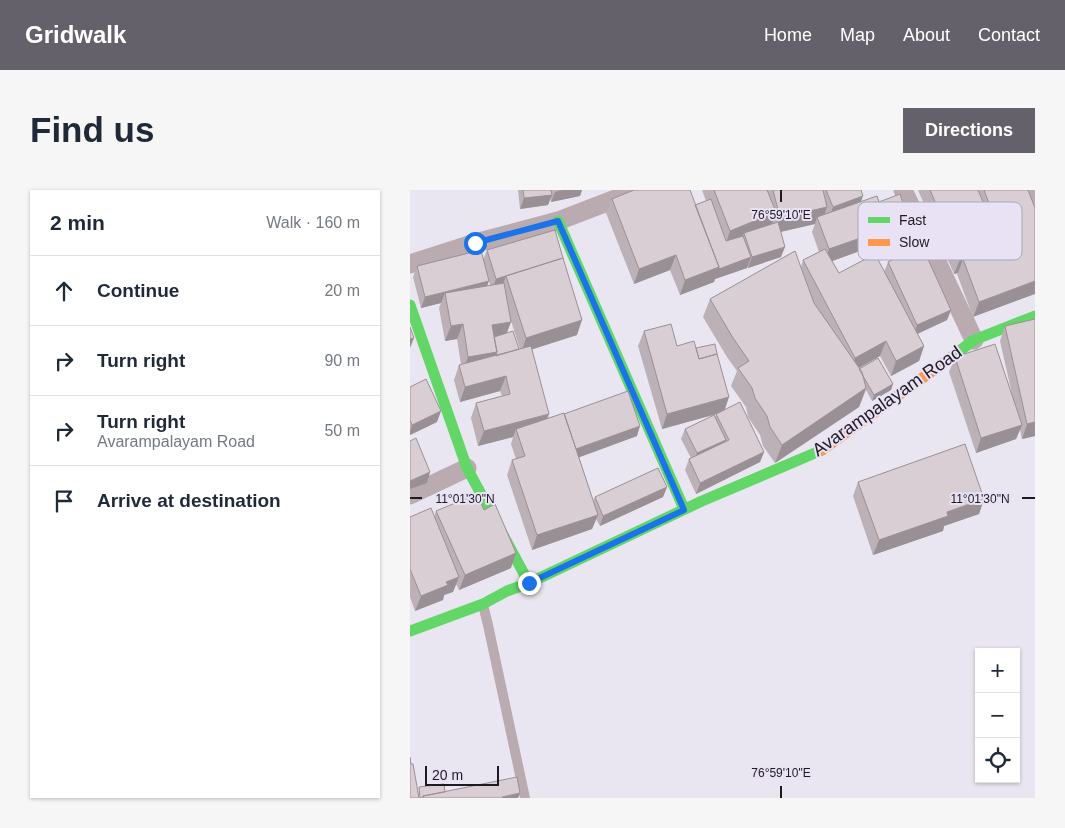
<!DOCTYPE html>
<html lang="en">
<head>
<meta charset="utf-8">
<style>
	:root { --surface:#fff; --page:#f6f6f7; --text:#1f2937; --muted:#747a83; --line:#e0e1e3; --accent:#65616a }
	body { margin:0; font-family:Arial,sans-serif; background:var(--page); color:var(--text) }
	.controls { position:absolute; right:15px; bottom:15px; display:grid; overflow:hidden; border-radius:0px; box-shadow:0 1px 4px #0004 }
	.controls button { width:45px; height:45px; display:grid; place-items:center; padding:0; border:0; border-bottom:1px solid var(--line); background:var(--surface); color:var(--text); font:25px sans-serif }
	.scale { position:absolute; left:15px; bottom:12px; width:74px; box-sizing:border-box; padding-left:5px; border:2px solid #1d1a21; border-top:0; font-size:14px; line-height:18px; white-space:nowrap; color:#1d1a21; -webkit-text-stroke:4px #e9e2f5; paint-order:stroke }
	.stop { position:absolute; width:15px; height:15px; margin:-11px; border:4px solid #1a73e8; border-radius:50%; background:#fff }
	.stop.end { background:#1a73e8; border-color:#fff; box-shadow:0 1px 5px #0008 }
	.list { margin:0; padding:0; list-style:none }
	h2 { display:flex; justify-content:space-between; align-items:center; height:65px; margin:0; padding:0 20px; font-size:21px }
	h2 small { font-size:16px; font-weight:400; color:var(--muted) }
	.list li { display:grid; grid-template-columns:32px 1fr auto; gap:15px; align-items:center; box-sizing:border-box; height:70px; padding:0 20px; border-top:1px solid var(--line) }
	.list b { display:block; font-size:19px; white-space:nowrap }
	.list p { margin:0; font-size:16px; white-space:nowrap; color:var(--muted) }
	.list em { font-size:16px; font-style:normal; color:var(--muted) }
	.icon { flex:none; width:28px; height:28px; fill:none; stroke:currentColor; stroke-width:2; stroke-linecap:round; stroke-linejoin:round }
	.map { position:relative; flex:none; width:625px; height:608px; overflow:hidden; border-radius:0px }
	header { display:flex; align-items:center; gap:30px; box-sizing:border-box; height:70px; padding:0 25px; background:var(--accent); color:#fff }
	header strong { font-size:24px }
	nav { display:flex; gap:28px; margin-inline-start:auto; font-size:18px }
	.intro { display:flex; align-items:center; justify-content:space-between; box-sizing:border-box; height:120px; padding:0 30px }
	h1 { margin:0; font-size:35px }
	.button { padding:12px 22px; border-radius:0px; background:var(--accent); color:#fff; font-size:18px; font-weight:700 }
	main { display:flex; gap:30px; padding:0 30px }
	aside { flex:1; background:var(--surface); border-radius:0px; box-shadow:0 1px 4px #0004 }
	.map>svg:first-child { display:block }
</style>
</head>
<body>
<header>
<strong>Gridwalk</strong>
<nav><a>Home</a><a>Map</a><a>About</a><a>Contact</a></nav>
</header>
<div class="intro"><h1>Find us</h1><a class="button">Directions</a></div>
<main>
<aside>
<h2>2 min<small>Walk · 160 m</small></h2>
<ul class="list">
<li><svg class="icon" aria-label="ahead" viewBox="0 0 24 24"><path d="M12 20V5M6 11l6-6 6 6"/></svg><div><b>Continue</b></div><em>20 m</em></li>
<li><svg class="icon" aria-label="right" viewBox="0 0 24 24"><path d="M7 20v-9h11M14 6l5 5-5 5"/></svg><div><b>Turn right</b></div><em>90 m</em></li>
<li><svg class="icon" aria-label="right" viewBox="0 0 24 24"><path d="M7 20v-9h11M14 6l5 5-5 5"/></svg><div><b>Turn right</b><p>Avarampalayam Road</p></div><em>50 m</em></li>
<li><svg class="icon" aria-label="arrive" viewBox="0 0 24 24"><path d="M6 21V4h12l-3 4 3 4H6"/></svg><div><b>Arrive at destination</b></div></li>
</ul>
</aside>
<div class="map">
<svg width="625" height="608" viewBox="0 0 625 608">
	<rect width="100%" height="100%" fill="#eae6f1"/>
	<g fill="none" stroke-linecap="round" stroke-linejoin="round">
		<path stroke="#b9abb0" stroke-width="10" d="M73 415 78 435 115 608"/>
		<path stroke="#b9abb0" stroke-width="19" d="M493 0 564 150
			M621 0 625 8
			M0 74 65 53 148 31 229 0
			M0 305 57 278"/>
		<path stroke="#63d668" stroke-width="11" d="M148 31 274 319
			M0 115 57 278 119 393
			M539 169 564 150 625 126
			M0 441 73 414 97 401 119 393 292 311 412 260"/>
		<path stroke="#ff974d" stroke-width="11" d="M412 260 539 169"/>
	</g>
	<path fill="#bbb1b7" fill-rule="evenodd" d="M108 0H172L170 6 141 12 140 8 138 15 110 19Z
		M292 0H451V11L469 12 499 31 494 45 422 71 429 83 474 82 478 72 541 120 537 130 507 144 514 156 509 171 481 186 470 166 449 178 483 194 481 200 462 211 456 200 449 217 365 273 353 256 350 245 338 227 336 217 321 196 327 181 317 167 293 127 300 109 391 77 393 70 409 62 402 42 405 34 371 42V67L338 78 337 76V78L305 89 304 92 270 105 260 80 224 94 196 23 202 9 285 15 296 11Z
		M508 0H618L563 127 547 84 548 83 544 84Z
		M77 60 167 145 122 159 137 228 154 224 227 246 169 267 183 311 185 307 257 297 253 307 190 336 186 329 182 339 122 360 97 285 102 270 106 269 101 254 103 247 68 256 61 228 66 213 92 206 90 201 50 212 44 190 49 175H51L47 149 35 151 29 118 31 113 11 118 3 87 7 76 73 70ZM75 75 80 95 77 96ZM101 131 110 159H109L97 143Z
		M595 136 625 246 612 249 610 240 606 249 566 263 539 182 545 167 602 204 590 151Z
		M234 141 267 156 286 158 315 220 354 262 350 272 286 304 275 280 279 269 281 268 271 249 275 239 305 227 306 224 252 239 228 156Z
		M0 197 27 232 0 245Z
		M448 292 574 309 569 324 534 336 533 341 463 365 443 306Z
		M26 321 101 378 49 400 46 394 43 402 34 405 33 410 5 421 0 407V327H24Z"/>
	<path fill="#999095" d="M152 0H172L170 6 141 12 145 2Z
		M142 5 138 15 110 19 114 8Z
		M453 6 449 17 419 28 423 17Z
		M417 17 412 32 407 27 405 34 365 43 370 28Z
		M366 22 361 37 334 43 332 49 315 56 320 41Z
		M499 31 494 45 414 74 419 59Z
		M590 52 585 67 553 69 548 83 544 84 550 69Z
		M375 57 371 67 338 78 342 67Z
		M266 65 260 80 224 94 229 79Z
		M341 67 337 78 305 89 304 92 270 105 275 90 309 77Z
		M96 86 92 97 82 100 86 89Z
		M79 91 75 102 35 103 31 113 11 118 15 107Z
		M625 91V104L563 127 569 112Z
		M541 120 537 130 503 146 507 135Z
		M172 130 167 145 111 163 116 148Z
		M101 132 95 147 77 150 82 135Z
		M53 134 47 149 35 151 41 136Z
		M4 148 0 158V149Z
		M476 151 470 166 440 183 445 168Z
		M514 156 509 171 481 186 486 171Z
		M87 162 81 177 52 182 58 167Z
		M96 186 90 201 50 212 55 197Z
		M483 194 481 200 462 211 464 205Z
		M456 198 449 217 365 273 372 255Z
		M319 207 314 222 252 239 257 224Z
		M31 221 27 232 0 245V241L2 235Z
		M139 224 134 238 106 239 103 247 68 256 74 241Z
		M625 232V246L612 249 617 234Z
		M612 235 606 249 566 263 571 248Z
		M230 236 227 246 162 270 166 259Z
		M316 250 312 260 283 274 287 263Z
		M354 262 350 272 286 304 290 293Z
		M20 282 17 293 0 299V291Z
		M257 297 253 307 190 336 193 326Z
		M574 309 569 324 534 336 533 341 463 365 469 350 537 322Z
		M188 325 182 339 122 360 127 345Z
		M106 363 101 378 49 400 55 385Z
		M49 387 43 402 34 405 33 410 5 421 11 406 36 392Z
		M110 603 108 608H92V607Z"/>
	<path fill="#daced5" stroke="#999095" d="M113 0H141L142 5 114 8Z
		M224 0H280L309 77 275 90 266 65 229 79 202 9Z
		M304 0H357L366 22 320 41Z
		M363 0H413L417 17 370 28Z
		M416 0H451L453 6 423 17Z
		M520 0H568L590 52 550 69Z
		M574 0H618L625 18V91L569 112 553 69 594 53Z
		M490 4 499 31 419 59 407 27 467 6 469 12Z
		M301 9 316 51 333 46 341 67 309 79V77L285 15Z
		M368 32 375 57 342 67 334 43Z
		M145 40 153 68 86 89 77 60Z
		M512 56 541 120 507 135 478 72Z
		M415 59 429 83 465 64 514 156 486 171 476 151 445 168 393 70Z
		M71 60 79 91 15 107 7 76Z
		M385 61 404 113 452 182 456 198 372 255 360 237 357 226 345 208 342 198 328 178 339 171 323 148 300 109Z
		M153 68 172 130 116 148 96 86Z
		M94 93 101 132 82 135 87 162 58 167 53 134 41 136 35 103Z
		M625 129V232L617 234 595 136Z
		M261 134 267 156 284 151 289 169 307 164 319 207 257 224 234 141Z
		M0 137 4 148 0 149Z
		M103 141 109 159 86 166 87 162 84 147Z
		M305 154 307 164 289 169 286 158Z
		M585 154 612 235 571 248 545 167Z
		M121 156 139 224 74 241 66 213 100 204 96 186 55 197 49 175Z
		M468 168 483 194 464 205 449 179Z
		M16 189 31 221 2 235 0 230V197Z
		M218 201 230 236 166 259 154 224Z
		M330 212 354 262 290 293 279 269 319 250 306 224Z
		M154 223 188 325 127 345 102 270 115 266 106 239Z
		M304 225 316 250 287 263 275 239Z
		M6 248 20 282 0 291V251Z
		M555 254 574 309 537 322 538 326 469 350 448 292Z
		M248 278 257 297 193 326 185 307Z
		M67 304 74 320 85 314 106 363 55 385 26 321Z
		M21 318 49 387 36 392 38 395 11 406 0 379V327Z
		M0 567 1 574H3L9 608H0Z
		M107 587 110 603 92 607 93 608H13V606Z
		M34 594 35 602 13 606 12 608H10L9 597Z"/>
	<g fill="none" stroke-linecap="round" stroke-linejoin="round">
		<path stroke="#1a73e8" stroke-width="6" d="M65 53 148 31 274 320 119 393"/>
	</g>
	<path fill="none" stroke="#1d1a21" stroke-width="2" d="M371 0V12M0 308H12M612 308H625M371 596V608"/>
	<g text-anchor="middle" stroke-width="4" stroke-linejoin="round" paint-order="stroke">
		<g font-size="18" fill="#1d1a21" stroke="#e9e2f5">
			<text transform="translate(477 211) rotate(-35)" y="6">Avarampalayam Road</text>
		</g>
	</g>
	<rect x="448" y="12" width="164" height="58" rx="8" fill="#e9e2f5" stroke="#aca6b5" stroke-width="1"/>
	<rect x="458" y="27" width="22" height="6" fill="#63d668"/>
	<rect x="458" y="49" width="22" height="7" fill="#ff974d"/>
	<g font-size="14" fill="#1d1a21">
		<text x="489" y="35">Fast</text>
		<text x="489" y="57">Slow</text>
	</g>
	<g font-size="12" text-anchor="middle" fill="#1d1a21" stroke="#e9e2f5" stroke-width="4" stroke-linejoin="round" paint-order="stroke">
		<text x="371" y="29">76°59'10"E</text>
		<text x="55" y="313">11°01'30"N</text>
		<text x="570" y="313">11°01'30"N</text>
		<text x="371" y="587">76°59'10"E</text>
	</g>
</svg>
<div class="controls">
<button>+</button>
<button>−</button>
<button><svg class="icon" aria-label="locate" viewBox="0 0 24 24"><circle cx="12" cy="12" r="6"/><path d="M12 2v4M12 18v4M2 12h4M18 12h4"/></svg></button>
</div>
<div class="scale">20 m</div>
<div class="stop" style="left:65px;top:53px"></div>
<div class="stop end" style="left:119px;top:393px"></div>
</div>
</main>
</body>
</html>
